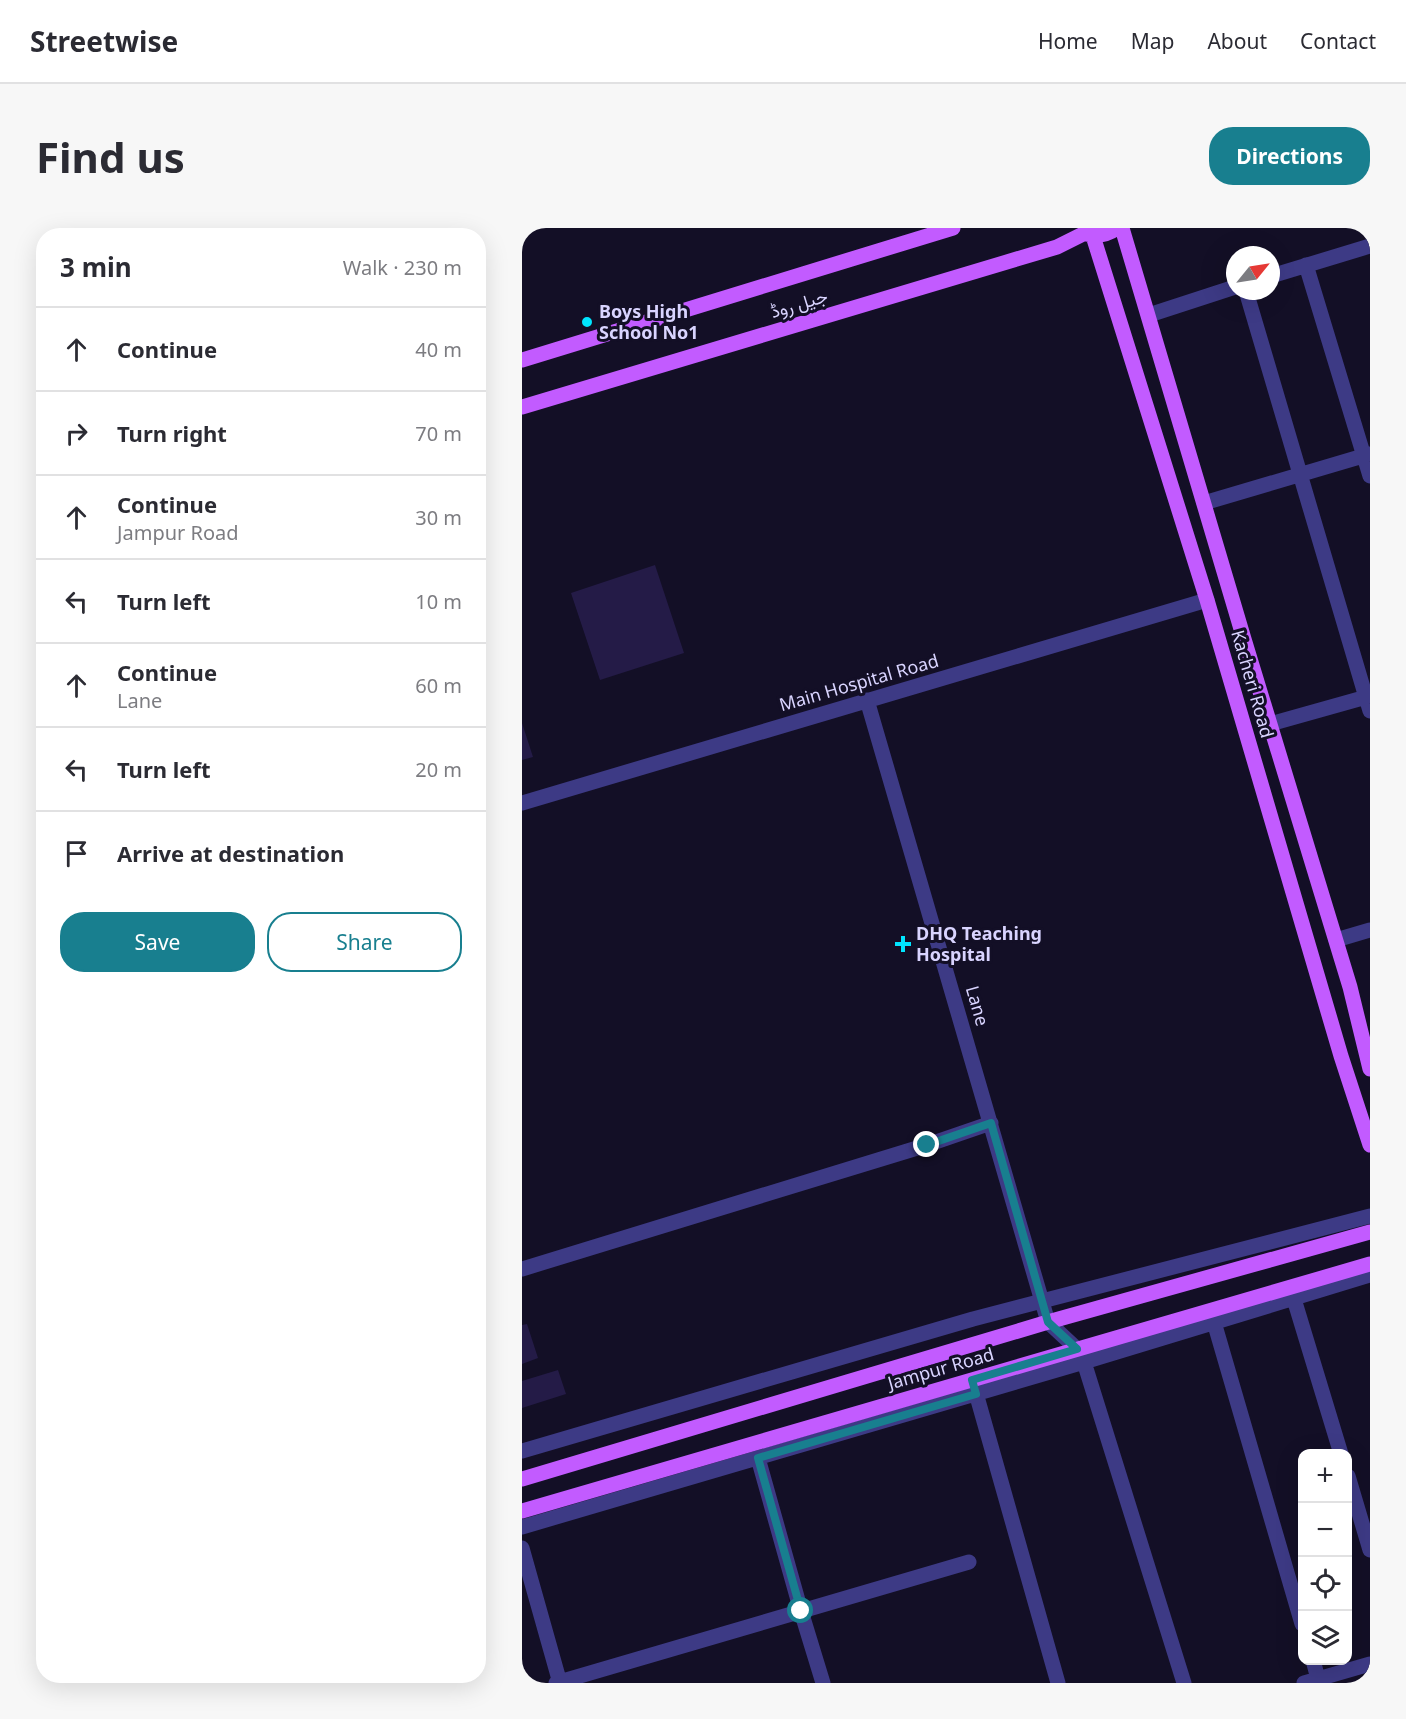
<!DOCTYPE html>
<html lang="en">
<head>
<meta charset="utf-8">
<style>
	:root { --surface:#fff; --page:#f7f7f7; --text:#2b2b33; --muted:#7c7c81; --line:#e1e1e2; --accent:#187f8f }
	body { margin:0; font-family:"Noto Sans",Vazirmatn,sans-serif; background:var(--page); color:var(--text) }
	.controls { position:absolute; right:18px; bottom:18px; display:grid; overflow:hidden; border-radius:12px; box-shadow:0 6px 24px #0002 }
	.controls button { width:54px; height:54px; display:grid; place-items:center; padding:0; border:0; border-bottom:2px solid var(--line); background:var(--surface); color:var(--text); font:30px sans-serif }
	.compass { position:absolute; left:704px; top:18px; width:54px; height:54px; border-radius:50%; background:var(--surface); box-shadow:0 6px 24px #0002; rotate:60deg }
	.stop { position:absolute; width:18px; height:18px; margin:-14px; border:4px solid #187f8f; border-radius:50%; background:#fff }
	.stop.end { background:#187f8f; border-color:#fff; box-shadow:0 2px 6px #0008 }
	.list { margin:0; padding:0; list-style:none }
	h2 { display:flex; justify-content:space-between; align-items:center; height:78px; margin:0; padding:0 24px; font-size:26px }
	h2 small { font-size:20px; font-weight:400; color:var(--muted) }
	.list li { display:grid; grid-template-columns:39px 1fr auto; gap:18px; align-items:center; box-sizing:border-box; height:84px; padding:0 24px; border-top:2px solid var(--line) }
	.list b { display:block; font-size:22px; white-space:nowrap }
	.list p { margin:0; font-size:20px; white-space:nowrap; color:var(--muted) }
	.list em { font-size:20px; font-style:normal; color:var(--muted) }
	.actions { display:flex; gap:12px; padding:18px 24px }
	.actions a { flex:1; padding:14px 0; border:2px solid var(--accent); border-radius:24px; text-align:center; font-size:21px; color:var(--accent) }
	.actions .main { background:var(--accent); color:#fff }
	.icon { flex:none; width:33px; height:33px; fill:none; stroke:currentColor; stroke-width:2; stroke-linecap:round; stroke-linejoin:round }
	.map { position:relative; flex:none; width:848px; height:1455px; overflow:hidden; border-radius:24px }
	header { display:flex; align-items:center; gap:36px; box-sizing:border-box; height:84px; padding:0 30px; background:var(--surface); border-bottom:2px solid var(--line) }
	header strong { font-size:28px }
	nav { display:flex; gap:33px; margin-inline-start:auto; font-size:21px }
	.intro { display:flex; align-items:center; justify-content:space-between; box-sizing:border-box; height:144px; padding:0 36px }
	h1 { margin:0; font-size:42px }
	.button { padding:15px 27px; border-radius:24px; background:var(--accent); color:#fff; font-size:21px; font-weight:700 }
	main { display:flex; gap:36px; padding:0 36px }
	aside { flex:1; background:var(--surface); border-radius:24px; box-shadow:0 6px 24px #0002 }
	.map>svg:first-child { display:block }
</style>
</head>
<body>
<header>
<strong>Streetwise</strong>
<nav><a>Home</a><a>Map</a><a>About</a><a>Contact</a></nav>
</header>
<div class="intro"><h1>Find us</h1><a class="button">Directions</a></div>
<main>
<aside>
<h2>3 min<small>Walk · 230 m</small></h2>
<ul class="list">
<li><svg class="icon" aria-label="ahead" viewBox="0 0 24 24"><path d="M12 20V5M6 11l6-6 6 6"/></svg><div><b>Continue</b></div><em>40 m</em></li>
<li><svg class="icon" aria-label="right" viewBox="0 0 24 24"><path d="M7 20v-9h11M14 6l5 5-5 5"/></svg><div><b>Turn right</b></div><em>70 m</em></li>
<li><svg class="icon" aria-label="ahead" viewBox="0 0 24 24"><path d="M12 20V5M6 11l6-6 6 6"/></svg><div><b>Continue</b><p>Jampur Road</p></div><em>30 m</em></li>
<li><svg class="icon" aria-label="left" viewBox="0 0 24 24"><path d="M17 20v-9H6M10 6l-5 5 5 5"/></svg><div><b>Turn left</b></div><em>10 m</em></li>
<li><svg class="icon" aria-label="ahead" viewBox="0 0 24 24"><path d="M12 20V5M6 11l6-6 6 6"/></svg><div><b>Continue</b><p>Lane</p></div><em>60 m</em></li>
<li><svg class="icon" aria-label="left" viewBox="0 0 24 24"><path d="M17 20v-9H6M10 6l-5 5 5 5"/></svg><div><b>Turn left</b></div><em>20 m</em></li>
<li><svg class="icon" aria-label="arrive" viewBox="0 0 24 24"><path d="M6 21V4h12l-3 4 3 4H6"/></svg><div><b>Arrive at destination</b></div></li>
</ul>
<div class="actions"><a class="main">Save</a><a>Share</a></div>
</aside>
<div class="map">
<svg width="848" height="1455" viewBox="0 0 848 1455">
	<rect width="100%" height="100%" fill="#130f26"/>
	<path fill="#241b47" d="M133 337 162 425 78 452 49 365Z
		M0 495 11 529 0 532Z
		M5 1096 16 1130 0 1136V1097Z
		M36 1142 44 1166 0 1180V1153Z"/>
	<g fill="none" stroke-linecap="round" stroke-linejoin="round">
		<path stroke="#3d3a85" stroke-width="15" d="M784 37 848 248
			M749 48 848 18
			M724 63 848 483
			M627 87 713 59
			M682 275 848 226
			M345 472 526 1094 555 1121 562 1134 662 1455
			M748 496 848 468
			M0 575 685 372
			M814 712 848 702
			M0 1041 405 917 469 895
			M772 1071 819 1226
			M691 1085 692 1094 780 1396
			M452 1158 536 1455
			M0 1223 451 1091 848 988
			M236 1230 279 1383 301 1455
			M826 1248 848 1322
			M0 1299 562 1134 848 1047
			M0 1320 38 1455
			M791 1432 796 1451
			M34 1455 447 1334
			M782 1455 848 1436"/>
		<path stroke="#c25bff" stroke-width="15" d="M600 0 722 411 828 759 848 841
			M564 6C576 9 585 7 595 0
			M571 8 685 372 819 828 848 917
			M0 132 431 0
			M0 179 535 19 563 5
			M0 1251 526 1094 848 1004
			M0 1283 848 1036"/>
	</g>
	<g fill="none" stroke-linecap="round" stroke-linejoin="round">
		<path stroke="#187f8f" stroke-width="8" d="M279 1383 236 1230 454 1166 450 1152 555 1121 526 1094 469 895 405 917"/>
	</g>
	<g fill="#00e5ff" stroke="#130f26" stroke-width="2">
		<circle cx="65" cy="94" r="6"/>
		<path d="M378 707h6v6h6v6h-6v6h-6v-6h-6v-6h6z"/>
	</g>
	<g text-anchor="middle" stroke-width="6" stroke-linejoin="round" paint-order="stroke">
		<g font-size="18" fill="#d9d4ff" stroke="#130f26">
			<text transform="translate(277 76) rotate(-17)" y="6">جیل روڈ</text>
			<text transform="translate(337 455) rotate(-16)" y="6">Main Hospital Road</text>
			<text transform="translate(730 456) rotate(74)" y="6">Kacheri Road</text>
			<text transform="translate(455 778) rotate(74)" y="6">Lane</text>
			<text transform="translate(419 1141) rotate(-16)" y="6">Jampur Road</text>
		</g>
		<g font-size="18" font-weight="bold" fill="#d9d4ff" stroke="#130f26" text-anchor="start">
			<text x="77" y="90">Boys High<tspan x="77" dy="21">School No1</tspan></text>
			<text x="394" y="712">DHQ Teaching<tspan x="394" dy="21">Hospital</tspan></text>
		</g>
	</g>
</svg>
<div class="controls">
<button>+</button>
<button>−</button>
<button><svg class="icon" aria-label="locate" viewBox="0 0 24 24"><circle cx="12" cy="12" r="6"/><path d="M12 2v4M12 18v4M2 12h4M18 12h4"/></svg></button>
<button><svg class="icon" aria-label="layers" viewBox="0 0 24 24"><path d="M12 4l9 5-9 5-9-5zM3 14l9 5 9-5"/></svg></button>
</div>
<svg class="compass" viewBox="-18 -18 36 36"><path d="M0-13l5 13h-10z" fill="#e53935"/><path d="M0 13l5-13h-10z" fill="#7c7c81"/></svg>
<div class="stop" style="left:279px;top:1383px"></div>
<div class="stop end" style="left:405px;top:917px"></div>
</div>
</main>
</body>
</html>
